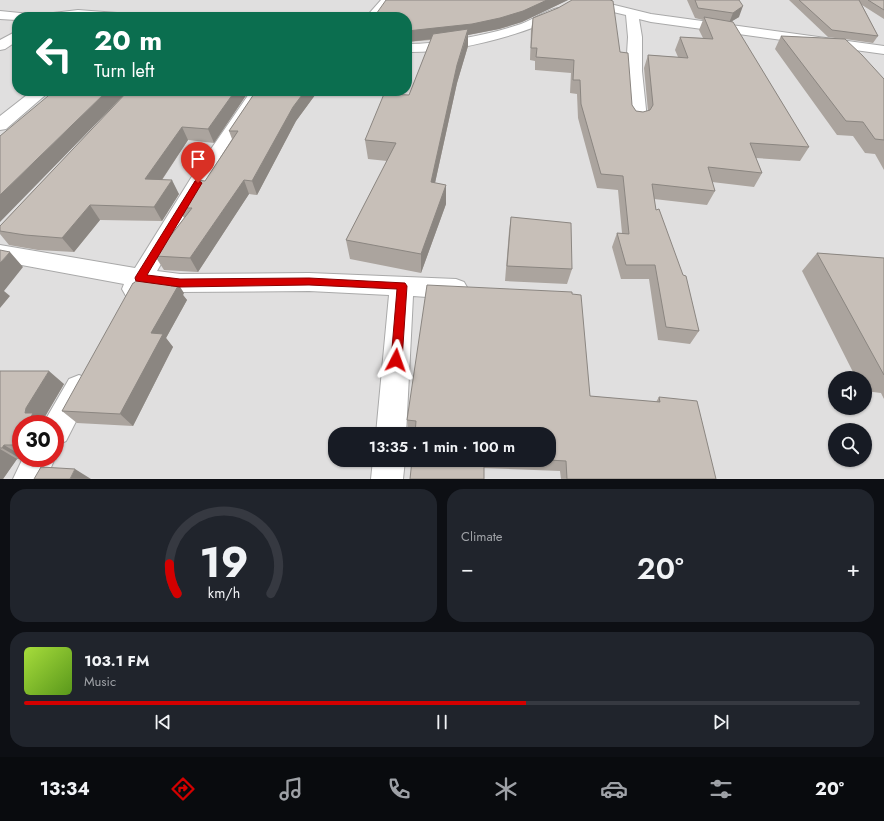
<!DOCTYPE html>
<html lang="en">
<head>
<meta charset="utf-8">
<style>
  :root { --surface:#171b24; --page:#20242c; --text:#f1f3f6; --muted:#9ea1a6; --line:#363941; --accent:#d40000 }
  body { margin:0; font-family:Jost,sans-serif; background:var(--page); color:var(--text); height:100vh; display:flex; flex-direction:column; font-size:15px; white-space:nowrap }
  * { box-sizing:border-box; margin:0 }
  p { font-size:13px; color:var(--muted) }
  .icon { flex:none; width:22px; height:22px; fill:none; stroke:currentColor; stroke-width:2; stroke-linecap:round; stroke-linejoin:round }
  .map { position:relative; height:479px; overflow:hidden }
  .side { display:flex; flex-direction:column; gap:10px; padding:10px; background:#0d0f14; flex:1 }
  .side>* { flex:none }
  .hud { position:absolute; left:12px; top:12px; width:400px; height:84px; border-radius:16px; box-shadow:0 1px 3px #0004; background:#0b6e4f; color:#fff; overflow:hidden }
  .fabs { position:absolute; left:828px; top:371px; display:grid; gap:8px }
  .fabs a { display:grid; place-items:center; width:44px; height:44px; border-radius:50%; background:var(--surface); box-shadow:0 1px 3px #0004; font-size:20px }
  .speed { position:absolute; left:12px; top:415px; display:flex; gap:8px; font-size:20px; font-weight:700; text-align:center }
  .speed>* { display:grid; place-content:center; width:52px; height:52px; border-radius:50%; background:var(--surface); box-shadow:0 1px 3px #0004; line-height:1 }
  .speed .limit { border:6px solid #d22; background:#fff; color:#111 }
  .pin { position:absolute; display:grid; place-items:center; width:34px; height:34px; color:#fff; margin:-41px -17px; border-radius:50% 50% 50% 0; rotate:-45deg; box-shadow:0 0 4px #0007 }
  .pin .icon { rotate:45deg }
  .me { position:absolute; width:44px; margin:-22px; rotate:4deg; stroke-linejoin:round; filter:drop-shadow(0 0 3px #0008) }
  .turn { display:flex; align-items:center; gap:14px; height:84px; padding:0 16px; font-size:18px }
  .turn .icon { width:52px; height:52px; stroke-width:2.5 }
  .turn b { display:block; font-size:28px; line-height:34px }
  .big { font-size:30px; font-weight:600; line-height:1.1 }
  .side .widget { flex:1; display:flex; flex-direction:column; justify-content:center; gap:6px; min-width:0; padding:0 14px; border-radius:16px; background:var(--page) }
  .side .dial { align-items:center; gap:0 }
  .dial svg { height:104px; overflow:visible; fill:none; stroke:var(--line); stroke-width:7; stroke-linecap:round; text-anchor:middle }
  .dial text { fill:var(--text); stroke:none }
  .song { display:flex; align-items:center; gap:12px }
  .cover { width:48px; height:48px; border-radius:6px; background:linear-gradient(135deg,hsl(80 70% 55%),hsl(90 70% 35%)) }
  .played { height:4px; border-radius:2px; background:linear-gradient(90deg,var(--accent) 60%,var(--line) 60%) }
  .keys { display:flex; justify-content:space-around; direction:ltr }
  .heat { display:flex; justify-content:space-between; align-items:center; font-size:22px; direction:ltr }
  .side .tiles { flex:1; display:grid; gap:10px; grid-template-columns:1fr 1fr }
  .widget:last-child { grid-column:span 2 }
  .trip { position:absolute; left:328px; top:427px; width:228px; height:40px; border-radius:16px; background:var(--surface); box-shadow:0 1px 3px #0004; font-weight:600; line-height:40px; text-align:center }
  .tab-bar { display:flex; height:64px; justify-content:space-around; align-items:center; background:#090b0e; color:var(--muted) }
  .tab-bar .icon { width:28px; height:28px }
  .tab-bar .current { color:var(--accent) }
  .tab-bar b { font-size:18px; color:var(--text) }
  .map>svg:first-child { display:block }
</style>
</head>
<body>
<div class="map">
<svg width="884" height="479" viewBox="0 0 884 479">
  <rect width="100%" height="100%" fill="#f2efe9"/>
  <!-- residential -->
  <path fill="#e0dfdf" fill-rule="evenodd" d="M0 0H884V479H0ZM17 17H407V91H17ZM835 378H865V408H835ZM21 424H55V458H21ZM835 430H865V460H835ZM335 434H549V460H335Z"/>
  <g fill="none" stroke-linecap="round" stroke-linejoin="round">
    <defs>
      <path id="minor" d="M381 0H394L379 17H366Z
        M573 0H594L651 14 884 46V54L651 22 639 19 642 37V71L647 119 644 123 638 124 632 123 629 119 626 71 628 37 626 15 575 3Z
        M558 8 562 9 564 12 562 15C521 36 454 53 407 52V44C442 44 488 35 521 24 534 19 545 11 558 8Z
        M78 10 117 13 122 14 123 17H44L45 14Z
        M0 11 30 14 31 17H17V20L0 19Z
        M17 31V41L5 49 0 50V40Z
        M32 91H50L6 129 0 130V116Z
        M251 91H267L207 184 157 271 180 274 309 273 456 279 464 282 468 289 464 296 456 299 413 296 406 434H376L389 295 309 291 180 292 147 288 142 296 134 299 126 296 122 289 124 284 0 261V245L135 268 191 178Z
        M79 375 89 379 93 388 66 441 55 446V424H43L69 379Z
        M55 457V458L46 479H13L23 458Z
        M373 460H405L403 479H371Z"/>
    </defs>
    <!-- minor casing -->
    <use href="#minor" stroke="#a9a9a9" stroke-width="2"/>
    <!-- minor -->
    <use href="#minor" fill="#fff" fill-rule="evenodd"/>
  </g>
  <!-- wall -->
  <path fill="#aba49e" d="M386 0H568L522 22 499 29 468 35V46L457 83 435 183 446 185V204L421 273 350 259 346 240 387 161 368 159 365 140 409 95 431 40 407 42V17Z
    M687 0H739V17L732 21 809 147 800 161 756 158 762 173 754 187 712 182 715 191 707 205 654 199 656 210 699 331 690 344 658 340 649 279H621L612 247 617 233H622L618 190 597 188 578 118 577 94 570 93 571 73 535 70V61L530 60 531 30 533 18 558 8 620 52 632 105 636 111 643 112 648 111 644 68 648 55 678 57 675 50 680 37 703 38 699 30 703 20 695 18Z
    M789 0H884V19L862 5 878 36 873 43 845 39 884 79V170L875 154 865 153 853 136 837 135 775 49 781 36 842 39 828 37Z
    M128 91H249L214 143 188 140 162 180 179 194 162 221 100 220 74 252 38 250 9 245 0 234V226Z
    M256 91H318L296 121 257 195 249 194 198 272 164 270 155 256 184 218 179 208 205 181 232 139 229 131Z
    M511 217 572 269 567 284 505 281 509 231Z
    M817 253 884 258V399L881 393 865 391V378H856L802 271Z
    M184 293 183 295 187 300 166 338 173 347 133 426 77 423 62 411Z
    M0 371 64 384 43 420 21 424V458H22L21 459H17L3 479H0Z
    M590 396 656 402 659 397 716 479H561L560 471 484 468 412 460H549L415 432 408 431 407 420Z"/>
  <!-- shaded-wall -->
  <path fill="#8b8681" d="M547 0H568L522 22 499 29 468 35V46L457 83 431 201V182L457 65 467 35 407 42V31Z
    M743 6 739 17 729 23 733 13Z
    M107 91H128L0 222V195Z
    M235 91H249L214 143 208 129Z
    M305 91H318L296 121 257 195 252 181 293 107Z
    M182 127 188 140 153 193 145 179Z
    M172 180 179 194 162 221 154 207Z
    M244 180 249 194 198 272 190 258Z
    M446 185V204L421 273V254Z
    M90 205 100 220 74 252 62 238Z
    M10 252 23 267 4 291 10 296 0 308V263Z
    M175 279 184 293 183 295 187 300 166 338 173 347 133 426 120 414 151 333 171 286Z
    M49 371 64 384 43 420 48 424H27L25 413 26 408Z
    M21 435V449L15 445Z
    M4 445 21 455V458H22L21 459 2 448Z
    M0 449 17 459 3 479H0Z
    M75 469 91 479H70Z"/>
  <!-- building -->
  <path fill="#c7bfb8" stroke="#8b8681" d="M386 0H547L523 11 500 18 472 24 407 31V17H374Z
    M572 0H610L613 1 620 52 628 53 632 105 636 111 643 112 650 110 653 105 648 55 688 58 680 37 713 39 704 17 733 22 809 147 750 143 762 173 708 167 715 191 652 184 656 210 659 209 683 275 686 276 699 331 666 327 655 265H626L617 233 629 234 623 176 601 174 581 104 580 80H573L574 60 536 57 537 48H531L533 18 558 8Z
    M695 0H739L743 6 733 13 698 8Z
    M799 0H859L878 36 832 30Z
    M868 0H884V10Z
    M147 14 178 17H144Z
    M468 29 457 65 431 182 446 185 421 254 346 240 396 143 365 140 384 94 409 95 433 34Z
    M781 36 845 39 862 55 884 79V140L875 139 863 122 846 121Z
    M54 91H107L0 195V136Z
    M128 91H235L208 129 182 127 145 179 172 180 154 207 90 205 62 238 25 235 0 231V226Z
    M256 91H305L293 107 252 181 244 180 190 258 155 256 192 208H179L196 180 205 181 238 131H229Z
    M511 217 571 223 572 269 507 266Z
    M0 250 10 252 0 263Z
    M817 253 884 258V375Z
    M140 276 175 279 171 286H178L151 333 163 334 120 414 62 411 133 283H134Z
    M427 285 572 292V294L581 295 590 396 660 402 659 397 697 401 716 479H567L566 461 548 460H549V434H415L416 421 407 420Z
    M0 371H49L26 408 25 413H33L27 424H21V435L15 445H4L2 448H0Z
    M412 460H484V479H410Z
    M41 467 75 469 70 479H34Z"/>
  <!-- route -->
  <path fill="#d40000" stroke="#8a0000" d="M198 180 202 183 147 275 180 279 309 278 405 283 407 286 402 360 400 363 396 365 392 363 391 360 397 289 309 285 180 287 136 281 135 278 136 276 195 181Z"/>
</svg>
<div class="fabs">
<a><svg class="icon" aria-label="sound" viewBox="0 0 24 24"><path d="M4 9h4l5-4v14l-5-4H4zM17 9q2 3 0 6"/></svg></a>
<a><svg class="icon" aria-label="search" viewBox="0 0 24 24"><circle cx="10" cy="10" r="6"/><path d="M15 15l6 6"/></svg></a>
</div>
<div class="speed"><div class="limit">30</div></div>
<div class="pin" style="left:198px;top:183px;background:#d93025"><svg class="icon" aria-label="arrive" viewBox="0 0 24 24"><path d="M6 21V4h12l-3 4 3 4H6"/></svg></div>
<svg class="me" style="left:396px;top:360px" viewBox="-20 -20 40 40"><path d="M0-17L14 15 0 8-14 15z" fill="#d40000" stroke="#fff" stroke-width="4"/></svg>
<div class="trip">13:35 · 1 min · 100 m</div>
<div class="hud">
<div class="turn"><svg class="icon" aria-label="left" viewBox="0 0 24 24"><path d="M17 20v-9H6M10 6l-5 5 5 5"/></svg><div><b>20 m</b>Turn left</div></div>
</div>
</div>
<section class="side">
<div class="tiles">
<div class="widget dial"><svg viewBox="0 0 100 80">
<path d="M14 69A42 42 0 1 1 86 69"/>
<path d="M14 69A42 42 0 0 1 8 46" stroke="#d40000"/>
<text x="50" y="56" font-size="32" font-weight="700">19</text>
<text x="50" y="72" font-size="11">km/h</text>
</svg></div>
<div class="widget"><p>Climate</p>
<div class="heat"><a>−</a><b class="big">20°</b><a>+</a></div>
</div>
<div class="widget">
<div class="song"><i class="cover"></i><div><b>103.1 FM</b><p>Music</p></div></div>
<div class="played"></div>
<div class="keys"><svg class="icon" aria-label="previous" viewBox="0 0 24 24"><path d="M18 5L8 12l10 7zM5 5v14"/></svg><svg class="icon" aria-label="pause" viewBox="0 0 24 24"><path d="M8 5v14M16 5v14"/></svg><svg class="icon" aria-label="next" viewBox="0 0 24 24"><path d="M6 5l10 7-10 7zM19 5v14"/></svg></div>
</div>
</div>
</section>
<nav class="tab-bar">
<b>13:34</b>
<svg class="icon current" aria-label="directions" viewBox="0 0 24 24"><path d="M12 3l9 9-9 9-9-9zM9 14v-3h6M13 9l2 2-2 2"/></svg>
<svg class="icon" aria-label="music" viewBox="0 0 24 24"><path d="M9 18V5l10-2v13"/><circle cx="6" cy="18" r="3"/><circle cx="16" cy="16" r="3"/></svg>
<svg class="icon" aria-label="phone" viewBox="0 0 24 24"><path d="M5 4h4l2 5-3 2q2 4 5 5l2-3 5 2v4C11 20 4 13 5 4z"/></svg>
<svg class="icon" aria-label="climate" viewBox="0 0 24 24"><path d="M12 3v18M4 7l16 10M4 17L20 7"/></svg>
<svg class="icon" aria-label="car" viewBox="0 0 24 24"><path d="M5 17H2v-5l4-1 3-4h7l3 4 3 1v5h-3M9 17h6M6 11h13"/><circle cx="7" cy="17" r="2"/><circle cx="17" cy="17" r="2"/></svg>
<svg class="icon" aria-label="filters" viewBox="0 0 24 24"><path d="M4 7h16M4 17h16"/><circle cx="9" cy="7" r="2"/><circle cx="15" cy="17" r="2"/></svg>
<b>20°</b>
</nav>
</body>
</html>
